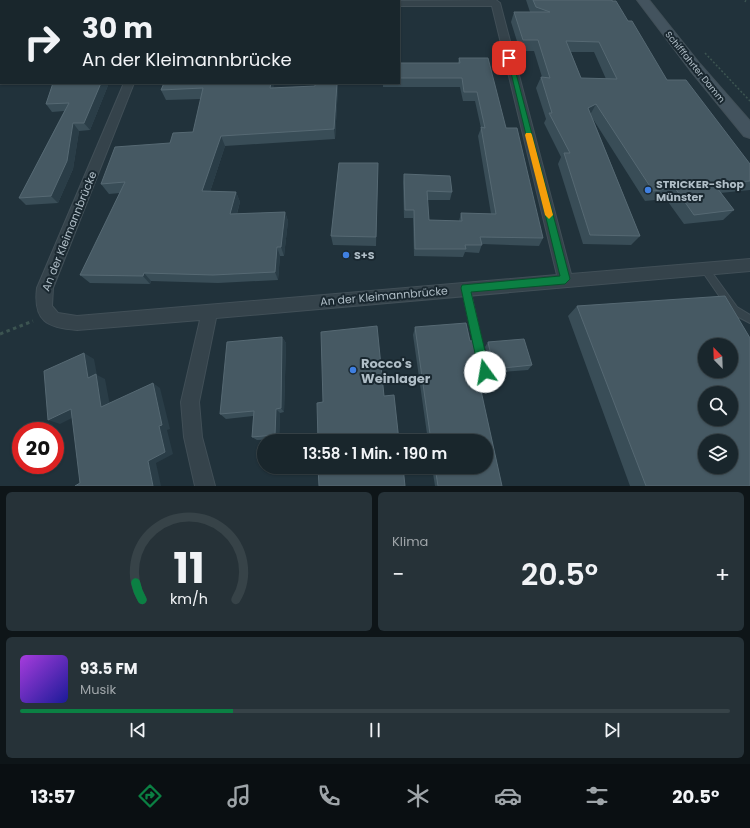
<!DOCTYPE html>
<html lang="de">
<head>
<meta charset="utf-8">
<style>
  :root { --surface:#19262c; --page:#263238; --text:#f1f3f6; --muted:#9fa5a9; --line:#374348; --accent:#0b8043 }
  body { margin:0; font-family:Poppins,sans-serif; background:var(--page); color:var(--text); height:100vh; display:flex; flex-direction:column; font-size:15px; white-space:nowrap }
  * { box-sizing:border-box; margin:0 }
  p { font-size:13px; color:var(--muted) }
  .icon { flex:none; width:22px; height:22px; fill:none; stroke:currentColor; stroke-width:2; stroke-linecap:round; stroke-linejoin:round }
  .map { position:relative; height:486px; overflow:hidden }
  .side { display:flex; flex-direction:column; gap:6px; padding:6px; background:#0e1518; flex:1 }
  .side>* { flex:none }
  .hud { position:absolute; left:0px; top:0px; width:400px; height:84px; box-shadow:0 1px 3px #0004,0 0 0 1px var(--line); background:#19262c; color:var(--text); overflow:hidden }
  .needle { width:26px; rotate:337deg }
  .tools { position:absolute; left:698px; top:338px; display:grid; gap:8px }
  .tools a { display:grid; place-items:center; width:40px; height:40px; border-radius:50%; background:var(--surface); box-shadow:0 1px 3px #0004,0 0 0 1px var(--line); font-size:20px }
  .speed { position:absolute; left:12px; top:422px; display:flex; gap:8px; font-size:20px; font-weight:700; text-align:center }
  .speed>* { display:grid; place-content:center; width:52px; height:52px; border-radius:50%; background:var(--surface); box-shadow:0 1px 3px #0004,0 0 0 1px var(--line); line-height:1 }
  .speed .limit { border:6px solid #d22; background:#fff; color:#111 }
  .pin { position:absolute; display:grid; place-items:center; width:34px; height:34px; color:#fff; margin:-17px; border-radius:8px; box-shadow:0 2px 6px #0006 }
  .me { position:absolute; width:44px; margin:-22px; rotate:347deg; stroke-linejoin:round; filter:drop-shadow(0 0 3px #0008) }
  .turn { display:flex; align-items:center; gap:14px; height:84px; padding:0 16px; font-size:18px }
  .turn .icon { width:52px; height:52px; stroke-width:2.5 }
  .turn b { display:block; font-size:28px; line-height:34px }
  .big { font-size:30px; font-weight:600; line-height:1.1 }
  .side .tile { flex:1; display:flex; flex-direction:column; justify-content:center; gap:6px; min-width:0; padding:0 14px; border-radius:6px; background:var(--page) }
  .side .dial { align-items:center; gap:0 }
  .dial svg { height:104px; overflow:visible; fill:none; stroke:var(--line); stroke-width:7; stroke-linecap:round; text-anchor:middle }
  .dial text { fill:var(--text); stroke:none }
  .song { display:flex; align-items:center; gap:12px }
  .cover { width:48px; height:48px; border-radius:6px; background:linear-gradient(135deg,hsl(280 70% 55%),hsl(240 70% 35%)) }
  .played { height:4px; border-radius:2px; background:linear-gradient(90deg,var(--accent) 30%,var(--line) 30%) }
  .keys { display:flex; justify-content:space-around; direction:ltr }
  .heat { display:flex; justify-content:space-between; align-items:center; font-size:22px; direction:ltr }
  .side .tiles { flex:1; display:grid; gap:6px; grid-template-columns:1fr 1fr }
  .tile:last-child { grid-column:span 2 }
  .trip { position:absolute; left:257px; top:434px; width:236px; height:40px; border-radius:20px; background:var(--surface); box-shadow:0 1px 3px #0004,0 0 0 1px var(--line); font-weight:600; line-height:40px; text-align:center }
  .tab-bar { display:flex; height:64px; justify-content:space-around; align-items:center; background:#0a0f12; color:var(--muted) }
  .tab-bar .icon { width:28px; height:28px }
  .tab-bar .current { color:var(--accent) }
  .tab-bar b { font-size:18px; color:var(--text) }
  .map>svg:first-child { display:block }
</style>
</head>
<body>
<div class="map">
<svg width="750" height="486" viewBox="0 0 750 486">
  <rect width="100%" height="100%" fill="#21323b"/>
  <g fill="none" stroke-linecap="round" stroke-linejoin="round">
    <defs>
      <path id="service" d="M705 266 708 267 737 307 750 315V323L731 313 702 271 701 269 702 267Z
        M466 286 469 287 470 289 483 349 482 352 479 353 476 352 475 349 462 289 463 287Z
        M482 355 485 356 486 359 492 386 491 389 488 390 485 389 484 386 478 359 479 356Z"/>
      <path id="minor" d="M158 0H166V1H158Z
        M496 0 500 3 571 274 750 259V271L216 318 199 402 202 437 215 486H195L184 437 181 402 200 320 77 330C47 328 33 321 37 288L124 83H134L53 288 52 306 58 313 77 316 557 275 492 6H399V1H397Z"/>
      <path id="secondary" d="M637 0H649L700 64 750 121V138L744 136 690 70Z"/>
    </defs>
    <!-- service casing -->
    <use href="#service" stroke="#414f57" stroke-width="2"/>
    <!-- minor casing -->
    <use href="#minor" stroke="#414f57" stroke-width="2"/>
    <!-- secondary casing -->
    <use href="#secondary" stroke="#414f57" stroke-width="2"/>
    <!-- path-far1 -->
    <path stroke="#3c5451" stroke-width="1.5" stroke-dasharray="2 2" stroke-linecap="butt" d="M745 2 746 0
      M705 53 750 101"/>
    <!-- path -->
    <path stroke="#3c5451" stroke-width="3" stroke-dasharray="3.5 3.5" stroke-linecap="butt" d="M0 334 33 321"/>
    <!-- service -->
    <use href="#service" fill="#35434b" fill-rule="evenodd"/>
    <!-- minor -->
    <use href="#minor" fill="#35434b" fill-rule="evenodd"/>
    <!-- secondary -->
    <use href="#secondary" fill="#43535e" fill-rule="evenodd"/>
  </g>
  <!-- wall -->
  <path fill="#394d57" fill-rule="evenodd" d="M526 0H612L628 21 667 80 750 164V190L720 193 734 210 723 220 684 224 666 199 645 201 593 119 640 236 631 245 583 244 558 164 561 157 544 123 546 119 536 88 541 77H542L534 51H520L511 22 514 12H530ZM571 52H594L606 79 581 78Z
    M459 58 506 128 543 238 539 246 482 244 479 253 465 252 463 257 414 256 413 218H404L403 182 404 174 452 192 450 200H427L429 220 459 221 461 213 491 214 478 136 481 128 475 101H463L460 87H383V83H399V63H458Z
    M53 83H109L90 130 79 131 73 169 58 203 26 205 19 198 64 111 52 112 46 104Z
    M164 83 274 88 338 87 335 139 225 146 210 192H236L240 202 237 214 285 212 288 221 284 256H280L278 280 218 283 151 281 150 284 90 283 80 275 120 193 109 194 101 184 170 143 193 132 201 99 166 100 161 90Z
    M378 163 376 246 333 245 331 236Z
    M577 306 750 486H630L568 316Z
    M415 327 470 341 484 367 480 374H477L502 486H435L432 467H486V441H428L413 335Z
    M282 337 286 343 284 412 280 413 279 439 257 440 252 437 253 416 226 419 220 414Z
    M488 342 532 365 528 370 491 373 485 347Z"/>
  <!-- shaded-wall -->
  <path fill="#2a3d47" d="M101 83H109L90 130 84 123Z
    M271 83H274L273 99 270 88Z
    M337 83H338V87L335 139 334 129Z
    M596 104 590 115 588 108Z
    M73 123 79 131 73 169 58 203 51 196Z
    M221 136 225 146 207 201 202 191Z
    M236 192 240 202 234 223 230 214Z
    M285 212 288 221 284 256 281 247Z
    M277 247 280 256 278 280 275 272Z
    M144 273 151 281 150 284 143 276Z
    M282 337 286 343 284 412 281 408Z
    M84 353 94 359 97 375 105 379 111 411 101 407 88 378Z
    M153 383 160 388 170 429 167 430 173 454 156 463 161 486H153L148 461Z
    M71 409 82 413 60 424 48 420Z
    M276 409 280 413 279 439 275 435Z"/>
  <!-- building -->
  <path fill="#465963" stroke="#566973" fill-rule="evenodd" d="M46 0H125V1H46Z
    M326 0H384V1H326Z
    M533 0H612V1H616L628 21H632L667 80H686L750 164V181L714 184 734 210 694 215 675 188 653 191 596 104 588 108 640 236 590 235 564 153H570L549 113H552L541 77 550 78 538 40H523L514 12H550L536 7ZM566 41 599 42 617 79 581 78Z
    M459 58H488L506 128H517L543 238 480 237 482 245H465L466 249H415L414 210H405L404 174 450 176 452 192 427 191 429 220 462 221 461 213 496 214 481 127 485 128 477 92H464L462 78H399V63H460Z
    M53 83H101L84 123H73L67 161 51 196 19 198 69 103 46 104Z
    M164 83H271L270 88 315 86V83H337L334 129 221 136 202 191 236 192 230 214 285 212 281 247H277L275 272 213 275 144 273 143 276 80 275 125 182 101 184 115 147 170 143 173 133 193 132 203 88 161 90Z
    M339 163H378L376 237 331 236Z
    M725 296 750 338V486H646L577 306ZM705 345H731V371H705ZM705 393H731V419H705ZM705 441H731V467H705Z
    M466 323 470 341 478 340 484 367 476 368 502 486H438L435 467H486V441H431L415 327Z
    M377 326 384 396 394 395 399 441H318L317 403 323 402 321 332Z
    M282 337 281 408 276 409 275 435 252 437 254 411 220 414 227 342Z
    M524 339 532 365 494 369 488 342Z
    M84 353 88 378 96 374 101 407 153 383 162 425 159 426 165 452 148 461 153 486H75L80 483 71 409 48 420 44 371Z
    M318 467H403L405 486H319Z"/>
  <!-- route -->
  <path fill="#0b8043" stroke="#07532c" d="M507 56 512 58 570 279 565 284 471 292 490 372 488 376 485 378 481 376 479 372 461 288 462 285 560 276Z"/>
  <!-- slow -->
  <path fill="#f59e0b" d="M526 133H531L532 135 553 215 549 219 545 215 525 135Z"/>
  <!-- markers -->
  <g fill="#3f7fe0" stroke="#1a2830" stroke-width="1.5">
    <circle cx="648" cy="190" r="4"/>
    <circle cx="346" cy="255" r="4"/>
    <circle cx="353" cy="370" r="4"/>
  </g>
  <g text-anchor="middle" stroke-width="4" stroke-linejoin="round" paint-order="stroke">
    <!-- far-street labels -->
    <g font-size="9" fill="#b0bec7" stroke="#1a2830">
      <text transform="translate(695 67) rotate(51)" y="3">Schifffahrter Damm</text>
    </g>
    <!-- poi labels -->
    <g font-size="11" font-weight="bold" fill="#b0bec7" stroke="#1a2830" text-anchor="start">
      <text x="656" y="188">STRICKER-Shop<tspan x="656" dy="13">Münster</tspan></text>
      <text x="354" y="259">S+S</text>
    </g>
    <!-- street labels -->
    <g font-size="11" fill="#b0bec7" stroke="#1a2830">
      <text transform="translate(69 231) rotate(-68)" y="4">An der Kleimannbrücke</text>
      <text transform="translate(384 296) rotate(-5)" y="4">An der Kleimannbrücke</text>
    </g>
    <!-- near-poi labels -->
    <g font-size="13" font-weight="bold" fill="#b0bec7" stroke="#1a2830" text-anchor="start">
      <text x="361" y="368">Rocco's<tspan x="361" dy="15">Weinlager</tspan></text>
    </g>
  </g>
</svg>
<div class="tools">
<a><svg class="needle" viewBox="-14 -14 28 28"><path d="M0-13l5 13h-10z" fill="#e53935"/><path d="M0 13l5-13h-10z" fill="#9fa5a9"/></svg></a>
<a><svg class="icon" aria-label="search" viewBox="0 0 24 24"><circle cx="10" cy="10" r="6"/><path d="M15 15l6 6"/></svg></a>
<a><svg class="icon" aria-label="layers" viewBox="0 0 24 24"><path d="M12 4l9 5-9 5-9-5zM3 14l9 5 9-5"/></svg></a>
</div>
<div class="speed"><div class="limit">20</div></div>
<div class="pin" style="left:509px;top:58px;background:#d93025"><svg class="icon" aria-label="arrive" viewBox="0 0 24 24"><path d="M6 21V4h12l-3 4 3 4H6"/></svg></div>
<svg class="me" style="left:485px;top:372px" viewBox="-20 -20 40 40"><circle r="19" fill="#fff"/><path d="M0-13L10 11 0 6-10 11z" fill="#0b8043"/></svg>
<div class="trip">13:58 · 1 Min. · 190 m</div>
<div class="hud">
<div class="turn"><svg class="icon" aria-label="right" viewBox="0 0 24 24"><path d="M7 20v-9h11M14 6l5 5-5 5"/></svg><div><b>30 m</b>An der Kleimannbrücke</div></div>
</div>
</div>
<section class="side">
<div class="tiles">
<div class="tile dial"><svg viewBox="0 0 100 80">
<path d="M14 69A42 42 0 1 1 86 69"/>
<path d="M14 69A42 42 0 0 1 9 56" stroke="#0b8043"/>
<text x="50" y="56" font-size="32" font-weight="700">11</text>
<text x="50" y="72" font-size="11">km/h</text>
</svg></div>
<div class="tile"><p>Klima</p>
<div class="heat"><a>−</a><b class="big">20.5°</b><a>+</a></div>
</div>
<div class="tile">
<div class="song"><i class="cover"></i><div><b>93.5 FM</b><p>Musik</p></div></div>
<div class="played"></div>
<div class="keys"><svg class="icon" aria-label="previous" viewBox="0 0 24 24"><path d="M18 5L8 12l10 7zM5 5v14"/></svg><svg class="icon" aria-label="pause" viewBox="0 0 24 24"><path d="M8 5v14M16 5v14"/></svg><svg class="icon" aria-label="next" viewBox="0 0 24 24"><path d="M6 5l10 7-10 7zM19 5v14"/></svg></div>
</div>
</div>
</section>
<nav class="tab-bar">
<b>13:57</b>
<svg class="icon current" aria-label="directions" viewBox="0 0 24 24"><path d="M12 3l9 9-9 9-9-9zM9 14v-3h6M13 9l2 2-2 2"/></svg>
<svg class="icon" aria-label="music" viewBox="0 0 24 24"><path d="M9 18V5l10-2v13"/><circle cx="6" cy="18" r="3"/><circle cx="16" cy="16" r="3"/></svg>
<svg class="icon" aria-label="phone" viewBox="0 0 24 24"><path d="M5 4h4l2 5-3 2q2 4 5 5l2-3 5 2v4C11 20 4 13 5 4z"/></svg>
<svg class="icon" aria-label="climate" viewBox="0 0 24 24"><path d="M12 3v18M4 7l16 10M4 17L20 7"/></svg>
<svg class="icon" aria-label="car" viewBox="0 0 24 24"><path d="M5 17H2v-5l4-1 3-4h7l3 4 3 1v5h-3M9 17h6M6 11h13"/><circle cx="7" cy="17" r="2"/><circle cx="17" cy="17" r="2"/></svg>
<svg class="icon" aria-label="filters" viewBox="0 0 24 24"><path d="M4 7h16M4 17h16"/><circle cx="9" cy="7" r="2"/><circle cx="15" cy="17" r="2"/></svg>
<b>20.5°</b>
</nav>
</body>
</html>
